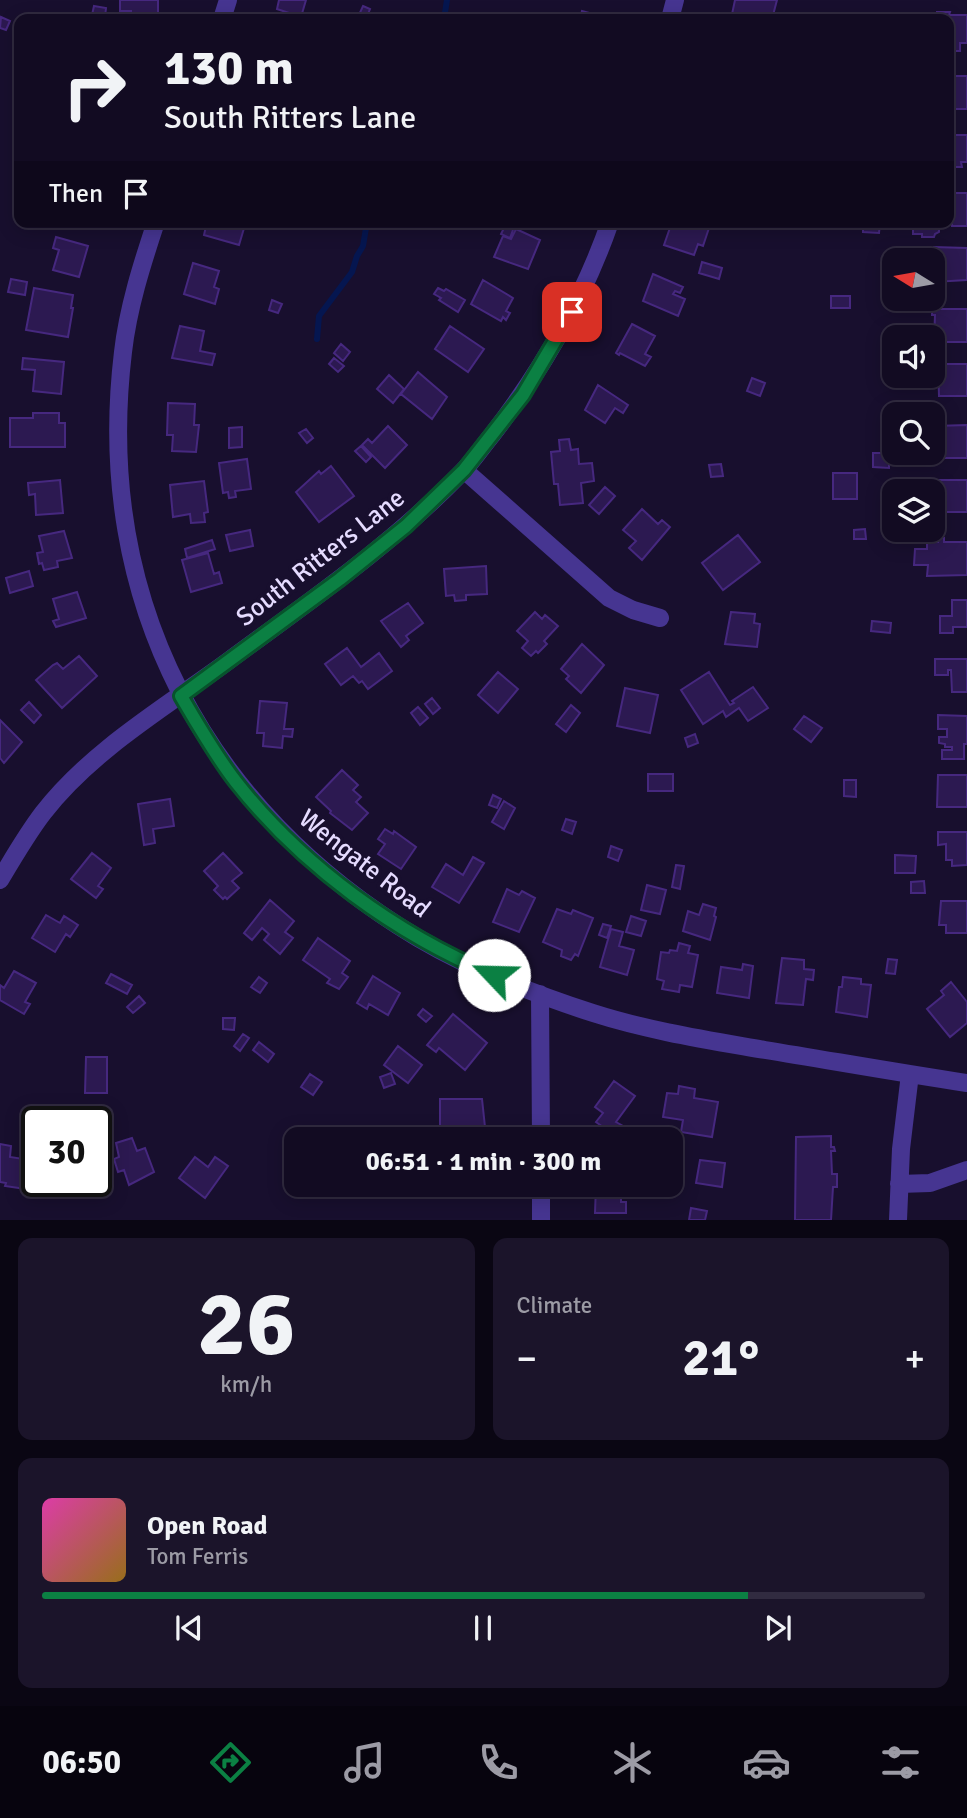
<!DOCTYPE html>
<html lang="en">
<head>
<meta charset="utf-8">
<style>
  :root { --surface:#120b22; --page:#1b142a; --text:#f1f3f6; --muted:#9c9ba5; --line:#312b40; --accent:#0b8043 }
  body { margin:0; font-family:Signika,sans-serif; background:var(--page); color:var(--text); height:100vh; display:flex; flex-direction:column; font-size:26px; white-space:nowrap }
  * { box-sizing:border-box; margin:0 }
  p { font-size:23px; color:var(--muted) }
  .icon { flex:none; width:38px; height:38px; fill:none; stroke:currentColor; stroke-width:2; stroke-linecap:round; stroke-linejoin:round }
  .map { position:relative; height:1220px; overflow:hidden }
  .drawer { display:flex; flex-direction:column; gap:18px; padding:18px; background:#0a0613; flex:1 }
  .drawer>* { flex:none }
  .banner { position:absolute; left:14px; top:14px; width:940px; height:214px; border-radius:14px; box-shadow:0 4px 18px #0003,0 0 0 2px var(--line); background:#120b22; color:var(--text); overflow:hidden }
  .needle { width:46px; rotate:281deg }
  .fabs { position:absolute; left:882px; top:248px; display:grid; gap:14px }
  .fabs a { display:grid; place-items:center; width:63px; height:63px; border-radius:14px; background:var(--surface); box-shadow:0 4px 18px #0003,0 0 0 2px var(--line); font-size:35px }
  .speed { position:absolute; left:21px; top:1106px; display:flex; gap:14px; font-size:35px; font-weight:700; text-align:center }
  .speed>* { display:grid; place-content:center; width:91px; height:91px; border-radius:50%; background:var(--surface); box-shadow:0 4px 18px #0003,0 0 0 2px var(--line); line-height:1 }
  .speed .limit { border:4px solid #111; border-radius:10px; background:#fff; color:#111 }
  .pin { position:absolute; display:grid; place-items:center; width:60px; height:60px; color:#fff; margin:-30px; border-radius:14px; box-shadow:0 4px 10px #0006 }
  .me { position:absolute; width:77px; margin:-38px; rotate:294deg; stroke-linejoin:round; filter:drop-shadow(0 0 5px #0008) }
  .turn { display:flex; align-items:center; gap:24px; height:147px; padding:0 35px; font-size:32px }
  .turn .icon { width:91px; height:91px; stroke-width:2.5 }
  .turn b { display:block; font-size:49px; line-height:60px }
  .then { display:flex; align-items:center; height:66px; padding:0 35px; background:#0003; gap:14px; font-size:26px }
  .big { font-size:52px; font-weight:700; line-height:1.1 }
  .drawer .tile { flex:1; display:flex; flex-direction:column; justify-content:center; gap:10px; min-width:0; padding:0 24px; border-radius:14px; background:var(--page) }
  .drawer .dial { align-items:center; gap:0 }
  .dial b { font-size:91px; line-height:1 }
  .song { display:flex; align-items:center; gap:21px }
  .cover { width:84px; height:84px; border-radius:10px; background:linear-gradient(135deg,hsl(320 70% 55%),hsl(40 70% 35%)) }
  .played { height:7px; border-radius:4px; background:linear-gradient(90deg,var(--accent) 80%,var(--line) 80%) }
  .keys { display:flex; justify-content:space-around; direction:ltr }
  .heat { display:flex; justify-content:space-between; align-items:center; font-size:38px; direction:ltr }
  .drawer .tiles { flex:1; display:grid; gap:18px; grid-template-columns:1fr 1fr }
  .tile:last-child { grid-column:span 2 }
  .trip { position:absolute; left:284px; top:1127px; width:399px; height:70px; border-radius:14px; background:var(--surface); box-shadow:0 4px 18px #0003,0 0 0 2px var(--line); font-weight:700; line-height:70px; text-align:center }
  .menu { display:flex; height:112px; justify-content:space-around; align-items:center; background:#07040e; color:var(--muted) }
  .menu .icon { width:49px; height:49px }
  .menu .active { color:var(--accent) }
  .menu b { font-size:32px; color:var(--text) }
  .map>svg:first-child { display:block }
</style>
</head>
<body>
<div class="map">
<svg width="967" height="1220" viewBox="0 0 967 1220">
  <rect width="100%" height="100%" fill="#180f2e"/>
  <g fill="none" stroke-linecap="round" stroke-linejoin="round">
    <!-- stream -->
    <path stroke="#051650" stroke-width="6" d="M444 19 447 0
      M317 339 319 316 352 272 357 256 363 246 367 222"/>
  </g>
  <!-- building -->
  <path fill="#2c1951" stroke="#46287f" stroke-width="2" d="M120 0H158V19H131V11H120Z
    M279 0H306L301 17 277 9Z
    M735 0H777L772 19H731Z
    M94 6 106 8 105 17 92 15Z
    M363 6 370 9 366 19 358 17Z
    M582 11 608 18V19H580Z
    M937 12H950L949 15H967V43H960V51H948V19H937Z
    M1 17 10 21 6 30 0 28Z
    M948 76H967V109H948Z
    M948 135H967V162H961L962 167H948Z
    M948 193H967V226H952L951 204H948Z
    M241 222 245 225 239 245 204 235 207 222Z
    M672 222H697L709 228 703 246 698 244 694 255 664 245Z
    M863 223H880L879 233 863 232Z
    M506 224 514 227 510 238 501 234Z
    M913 226H936L939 227V232L935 234 934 237H922V234H913Z
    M516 229 540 240 528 269 494 257 503 236 511 239Z
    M56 237 88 246 79 277 53 270 59 250 53 248Z
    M934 247 967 248V280L934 282Z
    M702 262 722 268 719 279 699 273Z
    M193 263 219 271 214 287 219 289 215 304 184 294Z
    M653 274 683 287 680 293 675 291 673 294 685 299 678 316 643 301Z
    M11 279 27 282 25 295 8 292Z
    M483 280 513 298 506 311 510 313 506 320 503 317 501 321 471 304Z
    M34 288 73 295 71 308H73L68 337 26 330Z
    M438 288 444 291 446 289 465 300 458 312 439 300 441 298 434 294Z
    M831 296H850V308H831Z
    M272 300 282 304 278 313 269 310Z
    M932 309H967V342H934L935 315H932Z
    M632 324 655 336 645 354 651 357 645 366 620 353 619 355 616 353Z
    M180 326 204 331 200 351 215 354 212 365 172 358Z
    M450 326 484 349 468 372 435 349Z
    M341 344 350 352 343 361 334 353Z
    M23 358 64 362 61 394 33 391 35 370 22 369Z
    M334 358 344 366 338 372 329 364Z
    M938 364H967V396H939Z
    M418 372 447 397 432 419 401 394Z
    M389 375 404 389 393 403 377 389Z
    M752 378 765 383 760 396 747 391Z
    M598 385 628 405 623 413 615 408 605 423 585 410Z
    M168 403 195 404 194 425H199L196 452 172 451 173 435H167Z
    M33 413H59V423H65V447H10V418H33Z
    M967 425V458H936L935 426Z
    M388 426 407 445 385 468 362 445 368 439 372 443Z
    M242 427V447L229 448V428Z
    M306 429 313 438 307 443 299 433Z
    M569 439 571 450 578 449 579 464 592 463 594 481 581 483 583 503 560 505 558 484H554L551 452 560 451 559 440Z
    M361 446 371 457 366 462 355 451Z
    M873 453H889V468L873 467Z
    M247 459 251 489 235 491 236 497 229 498 228 492 223 493 219 463Z
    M721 464 723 476 711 477 709 465Z
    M331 466 354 496 319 522 296 492 319 471 321 474Z
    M833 473H857V499H833Z
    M60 480 63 513 36 515 35 494 29 495 28 483Z
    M934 480H967V512H934Z
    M204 481 208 512 204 513 205 522 191 523 190 514 173 517 170 485Z
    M605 487 615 496 599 514 589 505Z
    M642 509 658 524 662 520 670 527 642 560 629 548 636 541 623 530Z
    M865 529 866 539H854V530Z
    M250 530 253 546 230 551 226 535Z
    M64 531 72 558 57 561 58 567 44 570 42 563 39 564 37 553 43 552 39 536Z
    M738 535 760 562 723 590 702 563Z
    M938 538H944V542H967V575L927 576 928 565H914L915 549H927V542H938Z
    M212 540 215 549 187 558 185 549Z
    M208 553 214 574 219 572 222 583 191 592 182 560Z
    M486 566 487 594 466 595V600L455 601 454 595 446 596 444 569Z
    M29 571 33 586 10 593 6 578Z
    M77 592 86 618 56 627 53 621 59 619 53 599Z
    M952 600H967V627H953V633H940V616H952Z
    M408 603 423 623 406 636 409 640 401 647 381 621Z
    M535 612 542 619 545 615 558 626 544 641 547 644 538 653 536 651 531 656 522 648 528 641 517 631Z
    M731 612 755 614 754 623 760 624 757 647 725 644Z
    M872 621 891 623 890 633 871 631Z
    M582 644 604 665 581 693 566 679 569 676 561 669Z
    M347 648 361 667 379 653 392 671 368 689 362 681 359 683 353 676 341 685 325 664Z
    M79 656 97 676 62 708 36 680 53 665 57 663 63 669Z
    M935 659H967V692H952L951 670H948V675H935Z
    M498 672 518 689 498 713 478 695Z
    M709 672 730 705 734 703 732 701 753 687 768 708 748 721 739 708 726 717 723 711 703 724 681 690Z
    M625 688 658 695 650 733 617 726Z
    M432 698 440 708 433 714 425 704Z
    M260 701 287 703 284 729H293L292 737 283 736 282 748 263 746 264 733H257Z
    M29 702 41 715 34 723 21 710Z
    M571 705 580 713 566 732 556 724Z
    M418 707 428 718 420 725 411 713Z
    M938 715 967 716V744H964V759H942V750H952V747H945V744L939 743V737H947V729H938Z
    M804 716 822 728 811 742 794 729Z
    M0 720 22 742 4 763 0 758Z
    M695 734 698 743 688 747 685 738Z
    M342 770 358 785 353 790 361 797 356 802 368 813 352 830 330 813 331 811 316 797Z
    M648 774H673V791H648Z
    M938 775H967V807H937Z
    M844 780H856V797L844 796Z
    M493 795 501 799 497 808 489 805Z
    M170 799 174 826 153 829 155 843 144 845 138 804Z
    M504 801 515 808 504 829 492 822Z
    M566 819 576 822 572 834 562 830Z
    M385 829 393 834 394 831 416 847 401 869 378 854 385 844 378 839Z
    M938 832H967V865L952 866V860H946V844L938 845Z
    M611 846 622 850 618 861 608 857Z
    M92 853 111 868 98 886 103 889 96 898 71 879Z
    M223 853 242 873 232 881 239 888 227 899 225 897 223 899 214 890 218 886 204 871Z
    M895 855 916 856 915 873H895Z
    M473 857 484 863 459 903 432 887 446 864 463 875Z
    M676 865 684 866 680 889 672 887Z
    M924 881 925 893H911V882Z
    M647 885 666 890 660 914 641 910Z
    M507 889 519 895 522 891 535 898 519 932 493 922Z
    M270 900 294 921 285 932 293 938 280 954 264 940 269 934 262 928 252 940 244 933Z
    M941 901H967V933H946V925H939Z
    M703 904 716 908 714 916 716 917 710 940 683 931 688 911 699 915Z
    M557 909 571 914 573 910 593 918 578 956 575 954 571 960 561 956 562 950 543 942Z
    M46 915 60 923 64 916 78 925 70 937 66 934 55 952 32 938Z
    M631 916 646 921 641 936 626 932Z
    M603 924 611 926 607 938 599 935Z
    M611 929 623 932 619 946 634 950 627 975 600 967Z
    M318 938 350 961 342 973 348 977 339 989 327 983 330 979 303 960Z
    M679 943 690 946 688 953 698 955 692 987 680 985 679 992 662 989 664 981 657 979 661 952 669 953 670 950 677 951Z
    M782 958 804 960V969L814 970 813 980 806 979 803 1005 776 1003Z
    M888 959 897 960 895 974 886 973Z
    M743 964 753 966 749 998 717 993 721 967 742 970Z
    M14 971 36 983 25 1002 30 1004 24 1014 0 1000V985L4 988Z
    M111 974 132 985 127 994 106 983Z
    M373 976 400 993 388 1015 369 1004 367 1009 357 1003Z
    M259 977 267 983 260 993 251 987Z
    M843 977 861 979V984L871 985 867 1017 836 1012 839 987H842Z
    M951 982 967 1002V1023L950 1037 927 1009 944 995 941 991Z
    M139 996 145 1003 133 1013 127 1007Z
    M423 1009 432 1016 426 1022 418 1015Z
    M453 1014 487 1043 465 1070 439 1048 436 1052 427 1045Z
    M223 1018H235L234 1030 223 1029Z
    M243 1034 249 1038 240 1051 234 1046Z
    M259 1042 274 1054 268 1062 253 1050Z
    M398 1046 422 1065 408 1083 384 1065Z
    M86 1057H107V1093H85Z
    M391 1073 395 1084 384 1088 380 1077Z
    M310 1074 322 1082 313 1095 301 1087Z
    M614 1081 635 1096 616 1122 634 1132 629 1139H620L596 1122 603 1113 595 1107Z
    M679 1086 695 1089 694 1098 718 1102 712 1137 681 1132 683 1120 663 1117 667 1093 678 1094Z
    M440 1099H482L485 1127H465V1132H454V1128H440Z
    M353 1127H365L364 1139H352Z
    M831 1136V1147H834L835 1151H831L832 1174H837V1187H833L831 1220H795L796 1137Z
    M132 1138 137 1151 145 1148 154 1172 129 1185 124 1170 118 1172 114 1159 119 1157 116 1143Z
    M0 1144 11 1146 10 1157 30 1160 26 1189 5 1186 6 1183 0 1182Z
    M195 1157 208 1167 215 1157 228 1166 205 1198 179 1178Z
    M700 1160 725 1163 722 1187 696 1183Z
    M59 1181H91V1195H79V1191L59 1190Z
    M434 1185H483V1194L435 1195Z
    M596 1185H621V1202H626V1213H595Z
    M691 1208 707 1211 705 1220H689Z"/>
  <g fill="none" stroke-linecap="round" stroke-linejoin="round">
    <!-- minor -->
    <path stroke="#463591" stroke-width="18" d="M222 19 228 0
      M670 19 675 0
      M156 222C142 264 128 308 123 352 93 601 205 810 418 938 472 970 534 994 593 1013 649 1031 708 1040 765 1050 833 1061 900 1073 967 1083
      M464 470 609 598 633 610 660 618
      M0 880C13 858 27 834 43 813 91 751 164 708 227 662 308 602 392 545 462 472 473 461 482 447 492 435 542 370 583 300 610 222
      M540 994 541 1139
      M899 1184 930 1183 967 1170
      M541 1185V1220
      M898 1220 901 1149 910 1074"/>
  </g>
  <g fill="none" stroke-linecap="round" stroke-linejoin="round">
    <defs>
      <path id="route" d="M494 975C396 934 302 866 236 782 215 755 198 725 181 696L340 579 406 526 464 470 523 395 572 312"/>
    </defs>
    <!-- route casing -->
    <use href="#route" stroke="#07532c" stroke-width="18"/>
    <!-- route -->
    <use href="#route" stroke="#0b8043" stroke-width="12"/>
  </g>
  <g text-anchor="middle" stroke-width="7" stroke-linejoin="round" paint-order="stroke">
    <!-- street labels -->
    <g font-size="26" fill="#e5dbff" stroke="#180f2e">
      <text transform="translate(320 557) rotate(-38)" y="9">South Ritters Lane</text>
      <text transform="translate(365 863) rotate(38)" y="9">Wengate Road</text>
    </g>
  </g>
</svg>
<div class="fabs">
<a><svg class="needle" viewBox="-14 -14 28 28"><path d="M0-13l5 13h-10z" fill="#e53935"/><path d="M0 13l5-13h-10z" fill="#9c9ba5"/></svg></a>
<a><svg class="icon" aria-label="sound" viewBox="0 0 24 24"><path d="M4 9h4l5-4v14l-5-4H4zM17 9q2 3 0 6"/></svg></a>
<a><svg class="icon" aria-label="search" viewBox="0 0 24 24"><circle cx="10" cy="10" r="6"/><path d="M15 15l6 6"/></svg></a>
<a><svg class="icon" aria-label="layers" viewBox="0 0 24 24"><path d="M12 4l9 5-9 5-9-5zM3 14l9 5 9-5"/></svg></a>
</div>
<div class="speed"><div class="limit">30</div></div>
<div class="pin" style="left:572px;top:312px;background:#d93025"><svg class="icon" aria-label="arrive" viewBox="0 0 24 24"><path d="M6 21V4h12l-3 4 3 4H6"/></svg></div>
<svg class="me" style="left:494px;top:975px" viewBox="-20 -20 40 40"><circle r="19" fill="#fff"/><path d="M0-13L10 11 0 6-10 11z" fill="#0b8043"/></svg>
<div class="trip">06:51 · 1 min · 300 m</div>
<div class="banner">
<div class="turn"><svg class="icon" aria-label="right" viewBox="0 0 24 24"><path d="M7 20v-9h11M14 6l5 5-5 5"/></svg><div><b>130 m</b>South Ritters Lane</div></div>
<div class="then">Then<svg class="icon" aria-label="arrive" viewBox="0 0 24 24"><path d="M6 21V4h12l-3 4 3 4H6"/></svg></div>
</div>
</div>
<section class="drawer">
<div class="tiles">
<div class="tile dial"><b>26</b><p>km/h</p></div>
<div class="tile"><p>Climate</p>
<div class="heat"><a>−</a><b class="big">21°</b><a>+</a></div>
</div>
<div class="tile">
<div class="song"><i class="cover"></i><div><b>Open Road</b><p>Tom Ferris</p></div></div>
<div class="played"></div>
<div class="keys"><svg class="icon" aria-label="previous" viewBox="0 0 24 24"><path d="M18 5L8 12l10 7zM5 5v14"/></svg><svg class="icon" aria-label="pause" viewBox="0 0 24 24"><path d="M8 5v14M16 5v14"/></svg><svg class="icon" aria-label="next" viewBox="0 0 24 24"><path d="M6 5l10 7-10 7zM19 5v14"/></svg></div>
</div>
</div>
</section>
<nav class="menu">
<b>06:50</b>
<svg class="icon active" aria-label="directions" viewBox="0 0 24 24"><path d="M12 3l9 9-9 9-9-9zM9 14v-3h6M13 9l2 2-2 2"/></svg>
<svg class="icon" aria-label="music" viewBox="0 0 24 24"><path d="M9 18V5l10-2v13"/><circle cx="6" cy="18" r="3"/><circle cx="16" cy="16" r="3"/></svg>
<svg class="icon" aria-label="phone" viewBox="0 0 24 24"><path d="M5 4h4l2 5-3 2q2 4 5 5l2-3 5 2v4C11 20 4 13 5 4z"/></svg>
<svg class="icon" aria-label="climate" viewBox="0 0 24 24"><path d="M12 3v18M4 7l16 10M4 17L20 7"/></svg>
<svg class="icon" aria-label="car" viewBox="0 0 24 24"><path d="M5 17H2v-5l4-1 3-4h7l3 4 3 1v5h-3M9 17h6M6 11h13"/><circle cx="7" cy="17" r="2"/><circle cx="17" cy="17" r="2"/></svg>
<svg class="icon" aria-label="filters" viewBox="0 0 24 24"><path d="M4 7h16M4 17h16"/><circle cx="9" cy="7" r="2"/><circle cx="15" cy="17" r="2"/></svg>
</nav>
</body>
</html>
